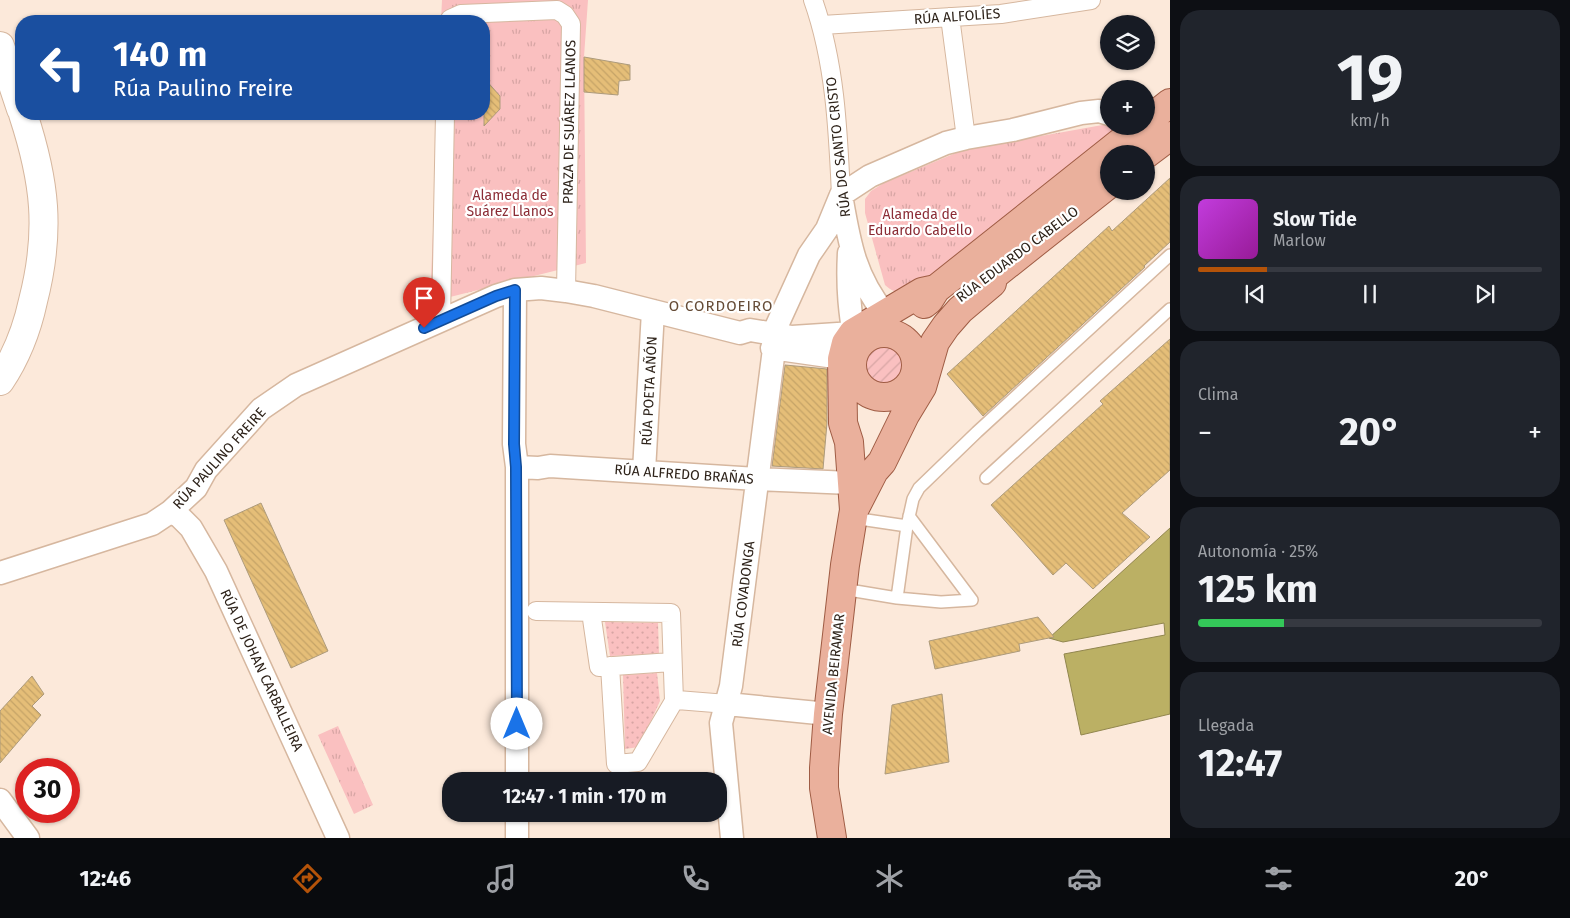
<!DOCTYPE html>
<html lang="es">
<head>
<meta charset="utf-8">
<style>
  :root { --surface:#171b24; --page:#20242c; --text:#f1f3f6; --muted:#9ea1a6; --line:#363941; --accent:#b45309 }
  body { margin:0; font-family:"Fira Sans",sans-serif; background:var(--page); color:var(--text); height:100vh; display:flex; flex-direction:column; font-size:19px; white-space:nowrap }
  * { box-sizing:border-box; margin:0 }
  p { font-size:16px; color:var(--muted) }
  .icon { flex:none; width:28px; height:28px; fill:none; stroke:currentColor; stroke-width:2; stroke-linecap:round; stroke-linejoin:round }
  .map { position:relative; flex:1; overflow:hidden }
  .sheet { display:flex; flex-direction:column; gap:10px; padding:10px; background:#0d0f14; width:400px }
  .sheet>* { flex:none }
  .banner { position:absolute; left:15px; top:15px; width:475px; height:105px; border-radius:20px; box-shadow:0 1px 4px #0004; background:#1a4fa0; color:#fff; overflow:hidden }
  .controls { position:absolute; left:1100px; top:15px; display:grid; gap:10px }
  .controls a { display:grid; place-items:center; width:55px; height:55px; border-radius:50%; background:var(--surface); box-shadow:0 1px 4px #0004; font-size:25px }
  .speed { position:absolute; left:15px; top:758px; display:flex; gap:10px; font-size:25px; font-weight:700; text-align:center }
  .speed>* { display:grid; place-content:center; width:65px; height:65px; border-radius:50%; background:var(--surface); box-shadow:0 1px 4px #0004; line-height:1 }
  .speed .limit { border:8px solid #d22; background:#fff; color:#111 }
  .pin { position:absolute; display:grid; place-items:center; width:42px; height:42px; color:#fff; margin:-51px -21px; border-radius:50% 50% 50% 0; rotate:-45deg; box-shadow:0 0 5px #0007 }
  .pin .icon { rotate:45deg }
  .me { position:absolute; width:55px; margin:-28px; rotate:0deg; stroke-linejoin:round; filter:drop-shadow(0 0 4px #0008) }
  .turn { display:flex; align-items:center; gap:18px; height:105px; padding:0 15px; font-size:22px }
  .turn .icon { width:65px; height:65px; stroke-width:2.5 }
  .turn b { display:block; font-size:35px; line-height:42px }
  .big { font-size:38px; font-weight:700; line-height:1.1 }
  .sheet .card { flex:1; display:flex; flex-direction:column; justify-content:center; gap:8px; min-width:0; padding:0 18px; border-radius:20px; background:var(--page) }
  .sheet .dial { align-items:center; gap:0 }
  .dial b { font-size:65px; line-height:1 }
  .song { display:flex; align-items:center; gap:15px }
  .cover { width:60px; height:60px; border-radius:8px; background:linear-gradient(135deg,hsl(290 70% 55%),hsl(300 70% 35%)) }
  .played { height:5px; border-radius:2px; background:linear-gradient(90deg,var(--accent) 20%,var(--line) 20%) }
  .keys { display:flex; justify-content:space-around; direction:ltr }
  .heat { display:flex; justify-content:space-between; align-items:center; font-size:28px; direction:ltr }
  .charge { height:8px; border-radius:4px; background:linear-gradient(90deg,#34c759 25%,var(--line) 0) }
  .trip { position:absolute; left:442px; top:772px; width:285px; height:50px; border-radius:20px; background:var(--surface); box-shadow:0 1px 4px #0004; font-weight:700; line-height:50px; text-align:center }
  .menu { display:flex; height:80px; justify-content:space-around; align-items:center; background:#090b0e; color:var(--muted) }
  .menu .icon { width:35px; height:35px }
  .menu .active { color:var(--accent) }
  .menu b { font-size:22px; color:var(--text) }
  main { display:flex; flex:1; min-height:0 }
  .map>svg:first-child { display:block }
</style>
</head>
<body>
<main>
<div class="map">
<svg width="1170" height="838" viewBox="0 0 1170 838">
  <defs>
    <pattern id="grass-dots" width="8" height="8" patternUnits="userSpaceOnUse" patternTransform="scale(1.25)"><rect width="8" height="8" fill="#fac0c0"/><path d="M2 2h.1M6 6h.1" fill="none" stroke="#d7a5a4" stroke-width="1.8" stroke-linecap="round"/></pattern>
    <pattern id="park-tufts" width="24" height="20" patternUnits="userSpaceOnUse" patternTransform="scale(1.25)"><rect width="24" height="20" fill="#fac0c0"/><path d="M3 7l-1-3M5 7V3M7 7l1-3M15 17l-1-3M17 17v-4M19 17l1-3" fill="none" stroke="#d7a5a4"/></pattern>
    <pattern id="garden-furrows" width="10" height="10" patternUnits="userSpaceOnUse" patternTransform="scale(1.25)"><rect width="10" height="10" fill="#fac0c0"/><path d="M-1 1l2-2M0 10L10 0M9 11l2-2" fill="none" stroke="#d7a5a4"/></pattern>
    <pattern id="building-back-hatch" width="6" height="6" patternUnits="userSpaceOnUse" patternTransform="scale(1.25)"><rect width="6" height="6" fill="#e5be78"/><path d="M-1 5l2 2M0 0l6 6M5-1l2 2" fill="none" stroke="#c5a367"/></pattern>
  </defs>
  <rect width="100%" height="100%" fill="#fce9da"/>
  <!-- grass -->
  <path fill="url(#grass-dots)" d="M605 622 658 623 659 654 610 656Z
    M657 673 660 701 639 747 625 749 623 675Z"/>
  <!-- park -->
  <path fill="url(#park-tufts)" d="M442 0H588L584 57 586 263 430 302 438 114H484V21H441Z
    M1108 124 1115 127 1116 134 912 292C900 294 894 293 885 285L865 213V199L871 191 884 183 963 150Z
    M338 726 373 805 354 814 318 735Z"/>
  <!-- garden -->
  <path fill="url(#garden-furrows)" d="M861 366a23 23 0 1 1 46 0a23 23 0 1 1-46 0Z"/>
  <!-- water -->
  <path fill="#bbb064" stroke="#91864e" d="M1170 528V714L1081 735 1064 654 1165 635 1164 623 1063 642 1049 638Z"/>
  <!-- building -->
  <path fill="url(#building-back-hatch)" stroke="#ad9b7c" d="M584 57 630 65V80L619 81 618 95 584 92Z
    M484 78 500 96V109L484 126Z
    M1170 178V242L1144 266 1145 267 983 416 947 374 1109 226 1112 231Z
    M1170 339V470L1122 513 1150 537 1093 589 1066 563 1053 575 991 505 1103 404 1100 401Z
    M785 365 827 369V423L823 469 772 466Z
    M261 503 328 651 291 668 224 520Z
    M1038 617 1054 637 1019 644 1020 651 935 669 929 641Z
    M32 676 44 694 32 706 41 715 0 763V711Z
    M942 694 949 762 885 774 892 705Z"/>
  <g fill="none" stroke-linecap="round" stroke-linejoin="round">
    <defs>
      <path id="service" d="M986 478 1170 309
        M909 516 972 600
        M853 518 907 526 913 499 919 488 977 432 1170 255
        M843 589 897 598 941 602 972 600
        M897 598 907 526"/>
      <path id="pedestrian" d="M813 0C835 62 838 129 841 195
        M950 17 966 138
        M449 21 450 19 461 14 557 10 565 15 571 24 566 291
        M822 25 1001 14 1091 0
        M441 319 445 114
        M536 611 671 613 674 701
        M591 612 599 667 672 662
        M610 666 616 764 638 762 674 701 677 700 727 704"/>
      <path id="minor" d="M841 195C849 241 854 276 885 314
        M849 253C847 288 850 314 856 348
        M515 290 514 444 517 467V781
        M773 334 809 255 827 229 841 195 870 176 946 143 966 138 1013 130 1081 113 1099 111 1109 114
        M772 348 835 357 842 359 852 369
        M517 467 538 468 550 466 757 479 851 483
        M644 471 653 311
        M170 512 179 516 191 528 216 571 338 838
        M0 573 152 524 170 512 196 488 206 470 261 409 296 385 496 296 515 290 541 288 566 291 594 296 740 333 750 330 792 337 853 333
        M727 704 828 714
        M0 800 28 838
        M517 814V838
        M732 838 721 723 731 686 774 349"/>
      <path id="tertiary" d="M0 46 21 109
        M0 381C16 357 27 329 33 301 51 231 45 181 23 114"/>
      <path id="primary" d="M1146 122 1170 103
        M1146 154 1170 136
        M977 282 985 275 993 276 1109 184
        M924 304 929 300 936 289 1141 126
        M852 365a32 32 0 1 1 64 0a32 32 0 1 1-64 0Z
        M854 510 874 471 882 462 905 415 922 387 935 342 946 326 960 310 992 283 993 276
        M832 838 824 788V768L828 714 845 565 854 510 849 442 843 423 842 359 846 343 853 333 922 292 936 289"/>
    </defs>
    <!-- service casing -->
    <use href="#service" stroke="#d6b79f" stroke-width="14"/>
    <!-- pedestrian casing -->
    <use href="#pedestrian" stroke="#d6b79f" stroke-width="20"/>
    <!-- minor casing -->
    <use href="#minor" stroke="#d6b79f" stroke-width="25"/>
    <!-- tertiary casing -->
    <use href="#tertiary" stroke="#d6b79f" stroke-width="30"/>
    <!-- primary casing -->
    <use href="#primary" stroke="#9f5c44" stroke-width="30"/>
    <!-- service -->
    <use href="#service" stroke="#fff" stroke-width="11"/>
    <!-- pedestrian -->
    <use href="#pedestrian" stroke="#fff" stroke-width="18"/>
    <!-- minor -->
    <use href="#minor" stroke="#fff" stroke-width="22"/>
    <!-- tertiary -->
    <use href="#tertiary" stroke="#fff" stroke-width="28"/>
    <!-- primary -->
    <use href="#primary" stroke="#eab09c" stroke-width="28"/>
  </g>
  <g fill="none" stroke-linecap="round" stroke-linejoin="round">
    <defs>
      <path id="route" d="M424 328 496 296 515 290 514 444 516 467 517 724"/>
    </defs>
    <!-- route casing -->
    <use href="#route" stroke="#114b97" stroke-width="12"/>
    <!-- route -->
    <use href="#route" stroke="#1a73e8" stroke-width="9"/>
  </g>
  <g text-anchor="middle" stroke-width="4.5" stroke-linejoin="round" paint-order="stroke">
    <!-- street labels -->
    <g font-size="14" fill="#2e231a" stroke="#fff">
      <text transform="translate(957 16) rotate(-4)" y="5">RÚA ALFOLÍES</text>
      <text transform="translate(569 122) rotate(-89)" y="5">PRAZA DE SUÁREZ LLANOS</text>
      <text transform="translate(838 147) rotate(-96)" y="5">RÚA DO SANTO CRISTO</text>
      <text transform="translate(1017 254) rotate(-37)" y="5">RÚA EDUARDO CABELLO</text>
      <text transform="translate(649 391) rotate(-87)" y="5">RÚA POETA AÑÓN</text>
      <text transform="translate(219 458) rotate(-48)" y="5">RÚA PAULINO FREIRE</text>
      <text transform="translate(684 474) rotate(4)" y="5">RÚA ALFREDO BRAÑAS</text>
      <text transform="translate(743 594) rotate(-83)" y="5">RÚA COVADONGA</text>
      <text transform="translate(262 670) rotate(65)" y="5">RÚA DE JOHAN CARBALLEIRA</text>
      <text transform="translate(833 674) rotate(-84)" y="5">AVENIDA BEIRAMAR</text>
    </g>
    <!-- park labels -->
    <g font-size="14" fill="#8b2c35" stroke="#fff">
      <text x="510" y="200">Alameda de<tspan x="510" dy="16">Suárez Llanos</tspan></text>
      <text x="920" y="219">Alameda de<tspan x="920" dy="16">Eduardo Cabello</tspan></text>
    </g>
    <!-- neighbourhood labels -->
    <g font-size="15" letter-spacing="1" fill="#664c37" stroke="#fff">
      <text x="721" y="311">O CORDOEIRO</text>
    </g>
  </g>
</svg>
<div class="controls">
<a><svg class="icon" aria-label="layers" viewBox="0 0 24 24"><path d="M12 4l9 5-9 5-9-5zM3 14l9 5 9-5"/></svg></a>
<a>+</a>
<a>−</a>
</div>
<div class="speed"><div class="limit">30</div></div>
<div class="pin" style="left:424px;top:328px;background:#d93025"><svg class="icon" aria-label="arrive" viewBox="0 0 24 24"><path d="M6 21V4h12l-3 4 3 4H6"/></svg></div>
<svg class="me" style="left:517px;top:724px" viewBox="-20 -20 40 40"><circle r="19" fill="#fff"/><path d="M0-13L10 11 0 6-10 11z" fill="#1a73e8"/></svg>
<div class="trip">12:47 · 1 min · 170 m</div>
<div class="banner">
<div class="turn"><svg class="icon" aria-label="left" viewBox="0 0 24 24"><path d="M17 20v-9H6M10 6l-5 5 5 5"/></svg><div><b>140 m</b>Rúa Paulino Freire</div></div>
</div>
</div>
<section class="sheet">
<div class="card dial"><b>19</b><p>km/h</p></div>
<div class="card">
<div class="song"><i class="cover"></i><div><b>Slow Tide</b><p>Marlow</p></div></div>
<div class="played"></div>
<div class="keys"><svg class="icon" aria-label="previous" viewBox="0 0 24 24"><path d="M18 5L8 12l10 7zM5 5v14"/></svg><svg class="icon" aria-label="pause" viewBox="0 0 24 24"><path d="M8 5v14M16 5v14"/></svg><svg class="icon" aria-label="next" viewBox="0 0 24 24"><path d="M6 5l10 7-10 7zM19 5v14"/></svg></div>
</div>
<div class="card"><p>Clima</p>
<div class="heat"><a>−</a><b class="big">20°</b><a>+</a></div>
</div>
<div class="card"><p>Autonomía · 25%</p><b class="big">125 km</b><div class="charge"></div></div>
<div class="card"><p>Llegada</p><b class="big">12:47</b></div>
</section>
</main>
<nav class="menu">
<b>12:46</b>
<svg class="icon active" aria-label="directions" viewBox="0 0 24 24"><path d="M12 3l9 9-9 9-9-9zM9 14v-3h6M13 9l2 2-2 2"/></svg>
<svg class="icon" aria-label="music" viewBox="0 0 24 24"><path d="M9 18V5l10-2v13"/><circle cx="6" cy="18" r="3"/><circle cx="16" cy="16" r="3"/></svg>
<svg class="icon" aria-label="phone" viewBox="0 0 24 24"><path d="M5 4h4l2 5-3 2q2 4 5 5l2-3 5 2v4C11 20 4 13 5 4z"/></svg>
<svg class="icon" aria-label="climate" viewBox="0 0 24 24"><path d="M12 3v18M4 7l16 10M4 17L20 7"/></svg>
<svg class="icon" aria-label="car" viewBox="0 0 24 24"><path d="M5 17H2v-5l4-1 3-4h7l3 4 3 1v5h-3M9 17h6M6 11h13"/><circle cx="7" cy="17" r="2"/><circle cx="17" cy="17" r="2"/></svg>
<svg class="icon" aria-label="filters" viewBox="0 0 24 24"><path d="M4 7h16M4 17h16"/><circle cx="9" cy="7" r="2"/><circle cx="15" cy="17" r="2"/></svg>
<b>20°</b>
</nav>
</body>
</html>
